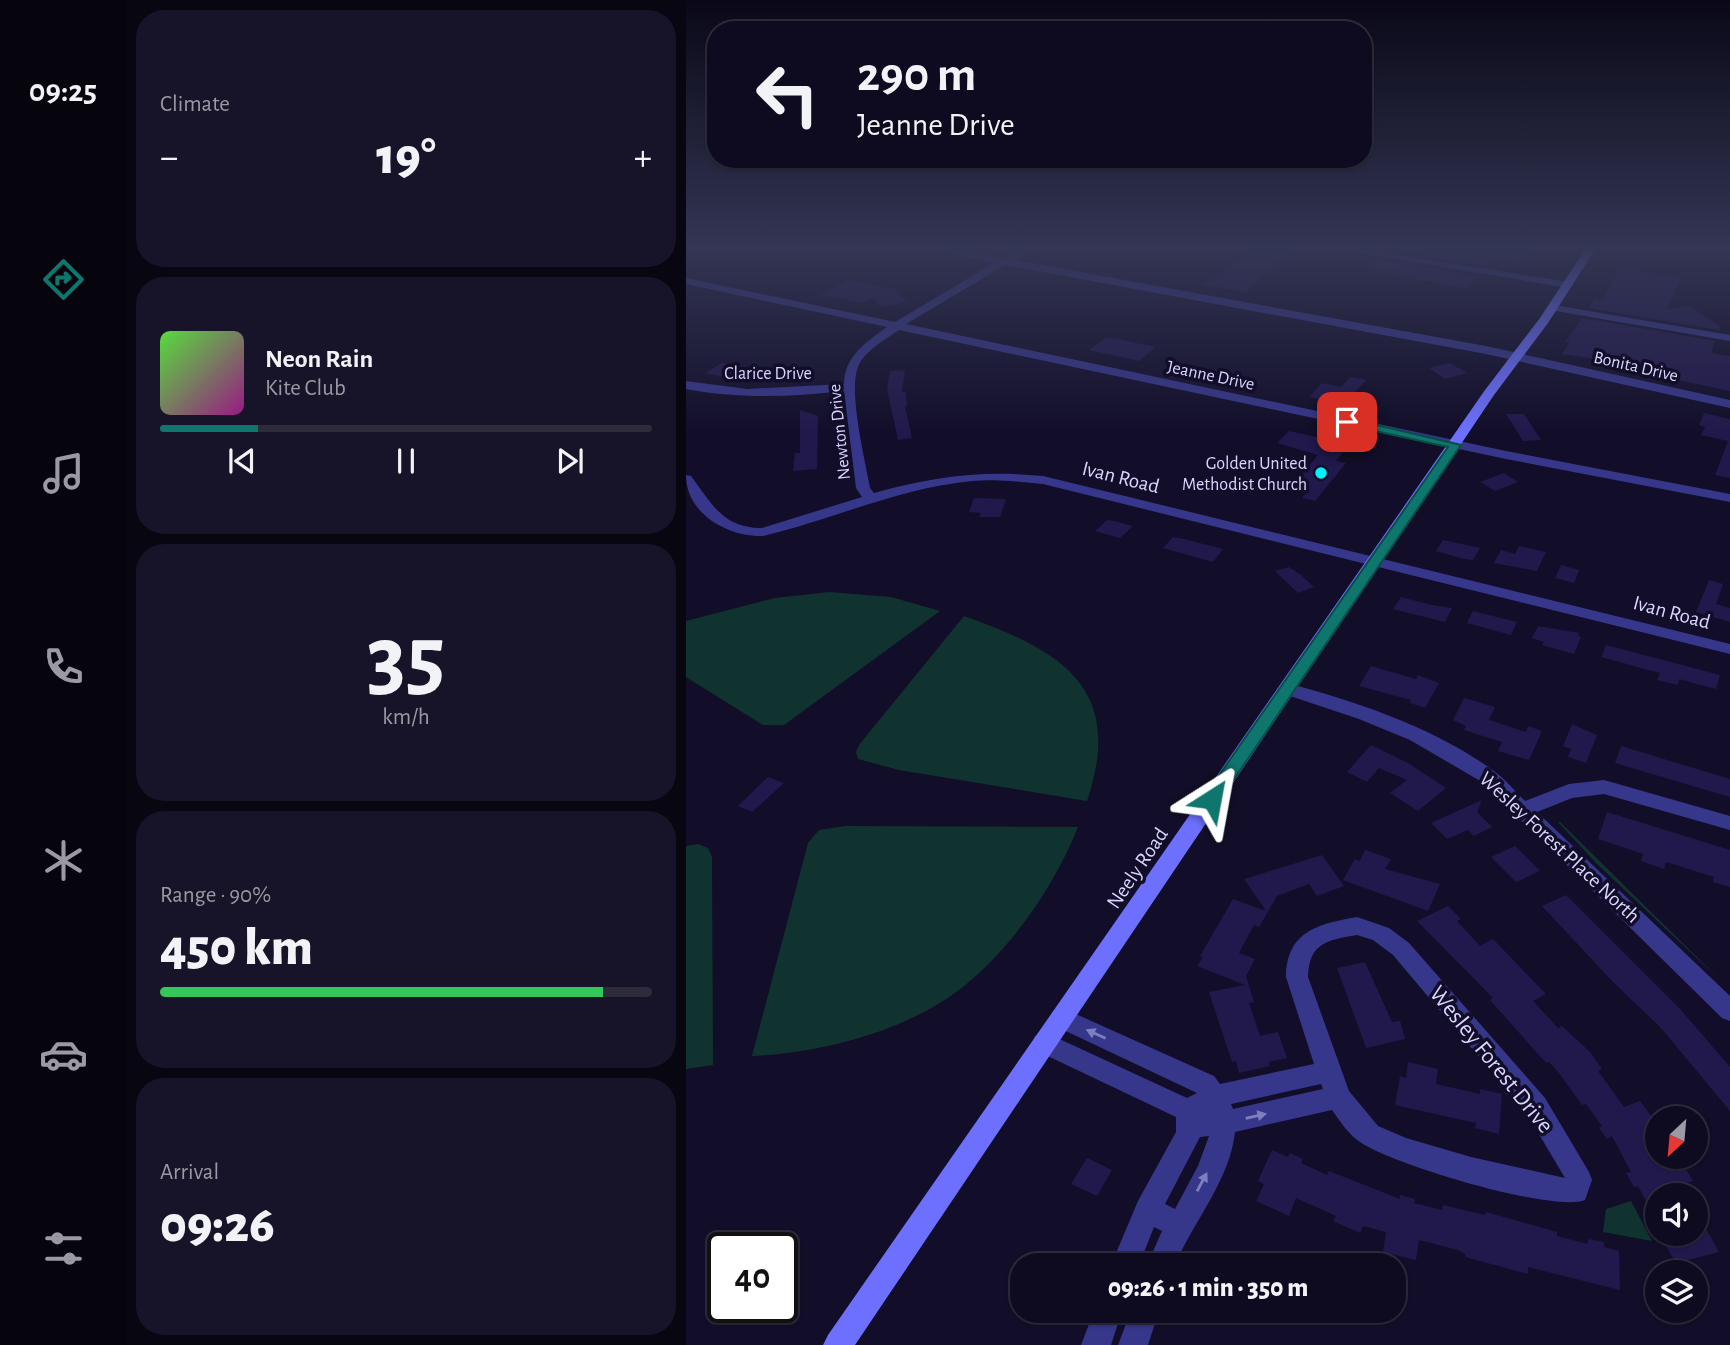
<!DOCTYPE html>
<html lang="en">
<head>
<meta charset="utf-8">
<style>
  :root { --surface:#0e0a1f; --page:#171328; --text:#f1f3f6; --muted:#9b9aa4; --line:#2e2b3d; --accent:#0f766e }
  body { margin:0; font-family:"Alegreya Sans",sans-serif; background:var(--page); color:var(--text); height:100vh; display:flex; flex-direction:column; font-size:26px; white-space:nowrap }
  * { box-sizing:border-box; margin:0 }
  p { font-size:23px; color:var(--muted) }
  .icon { flex:none; width:38px; height:38px; fill:none; stroke:currentColor; stroke-width:2; stroke-linecap:round; stroke-linejoin:round }
  .map { position:relative; flex:1; overflow:hidden }
  .side { display:flex; flex-direction:column; gap:10px; padding:10px; background:#080611; width:560px }
  .side>* { flex:none }
  .guide { position:absolute; left:21px; top:21px; width:665px; height:147px; border-radius:28px; box-shadow:0 2px 5px #0004,0 0 0 2px var(--line); background:#0e0a1f; color:var(--text); overflow:hidden }
  .needle { width:46px; rotate:206deg }
  .fabs { position:absolute; left:959px; top:1106px; display:grid; gap:14px }
  .fabs a { display:grid; place-items:center; width:63px; height:63px; border-radius:50%; background:var(--surface); box-shadow:0 2px 5px #0004,0 0 0 2px var(--line); font-size:35px }
  .speed { position:absolute; left:21px; top:1232px; display:flex; gap:14px; font-size:35px; font-weight:700; text-align:center }
  .speed>* { display:grid; place-content:center; width:91px; height:91px; border-radius:50%; background:var(--surface); box-shadow:0 2px 5px #0004,0 0 0 2px var(--line); line-height:1 }
  .speed .limit { border:4px solid #111; border-radius:10px; background:#fff; color:#111 }
  .pin { position:absolute; display:grid; place-items:center; width:60px; height:60px; color:#fff; margin:-30px; border-radius:14px; box-shadow:0 4px 10px #0006 }
  .me { position:absolute; width:77px; margin:-38px; rotate:34deg; stroke-linejoin:round; filter:drop-shadow(0 0 5px #0008) }
  .turn { display:flex; align-items:center; gap:24px; height:147px; padding:0 35px; font-size:32px }
  .turn .icon { width:91px; height:91px; stroke-width:2.5 }
  .turn b { display:block; font-size:49px; line-height:60px }
  .big { font-size:52px; font-weight:800; line-height:1.1 }
  .side .card { flex:1; display:flex; flex-direction:column; justify-content:center; gap:10px; min-width:0; padding:0 24px; border-radius:28px; background:var(--page) }
  .side .dial { align-items:center; gap:0 }
  .dial b { font-size:91px; line-height:1 }
  .song { display:flex; align-items:center; gap:21px }
  .cover { width:84px; height:84px; border-radius:10px; background:linear-gradient(135deg,hsl(110 70% 55%),hsl(310 70% 35%)) }
  .played { height:7px; border-radius:4px; background:linear-gradient(90deg,var(--accent) 20%,var(--line) 20%) }
  .keys { display:flex; justify-content:space-around; direction:ltr }
  .heat { display:flex; justify-content:space-between; align-items:center; font-size:38px; direction:ltr }
  .charge { height:10px; border-radius:5px; background:linear-gradient(90deg,#34c759 90%,var(--line) 0) }
  .trip { position:absolute; left:324px; top:1253px; width:396px; height:70px; border-radius:28px; background:var(--surface); box-shadow:0 2px 5px #0004,0 0 0 2px var(--line); font-weight:800; line-height:70px; text-align:center }
  main { display:flex; flex:1; min-height:0 }
  .menu { display:flex; flex-direction:column; width:126px; justify-content:space-around; align-items:center; background:#06040c; color:var(--muted) }
  .menu .icon { width:49px; height:49px }
  .menu .on { color:var(--accent) }
  .menu b { font-size:32px; color:var(--text) }
  .map>svg:first-child { display:block }
</style>
</head>
<body>
<main>
<nav class="menu">
<b>09:25</b>
<svg class="icon on" aria-label="directions" viewBox="0 0 24 24"><path d="M12 3l9 9-9 9-9-9zM9 14v-3h6M13 9l2 2-2 2"/></svg>
<svg class="icon" aria-label="music" viewBox="0 0 24 24"><path d="M9 18V5l10-2v13"/><circle cx="6" cy="18" r="3"/><circle cx="16" cy="16" r="3"/></svg>
<svg class="icon" aria-label="phone" viewBox="0 0 24 24"><path d="M5 4h4l2 5-3 2q2 4 5 5l2-3 5 2v4C11 20 4 13 5 4z"/></svg>
<svg class="icon" aria-label="climate" viewBox="0 0 24 24"><path d="M12 3v18M4 7l16 10M4 17L20 7"/></svg>
<svg class="icon" aria-label="car" viewBox="0 0 24 24"><path d="M5 17H2v-5l4-1 3-4h7l3 4 3 1v5h-3M9 17h6M6 11h13"/><circle cx="7" cy="17" r="2"/><circle cx="17" cy="17" r="2"/></svg>
<svg class="icon" aria-label="filters" viewBox="0 0 24 24"><path d="M4 7h16M4 17h16"/><circle cx="9" cy="7" r="2"/><circle cx="15" cy="17" r="2"/></svg>
</nav>
<section class="side">
<div class="card"><p>Climate</p>
<div class="heat"><a>−</a><b class="big">19°</b><a>+</a></div>
</div>
<div class="card">
<div class="song"><i class="cover"></i><div><b>Neon Rain</b><p>Kite Club</p></div></div>
<div class="played"></div>
<div class="keys"><svg class="icon" aria-label="previous" viewBox="0 0 24 24"><path d="M18 5L8 12l10 7zM5 5v14"/></svg><svg class="icon" aria-label="pause" viewBox="0 0 24 24"><path d="M8 5v14M16 5v14"/></svg><svg class="icon" aria-label="next" viewBox="0 0 24 24"><path d="M6 5l10 7-10 7zM19 5v14"/></svg></div>
</div>
<div class="card dial"><b>35</b><p>km/h</p></div>
<div class="card"><p>Range · 90%</p><b class="big">450 km</b><div class="charge"></div></div>
<div class="card"><p>Arrival</p><b class="big">09:26</b></div>
</section>
<div class="map">
<svg width="1044" height="1345" viewBox="0 0 1044 1345">
  <rect width="100%" height="100%" fill="#120e29"/>
  <!-- green -->
  <path fill="#113330" d="M143 592 205 597 254 611 98 725H77L0 677V621L89 598Z
    M278 616C373 650 440 686 401 801L213 770 172 759 170 752 173 745Z
    M872 822H874L1037 983 911 864Z
    M159 826 392 827C368 887 324 951 273 990 217 1032 135 1053 66 1056L122 843 133 830Z
    M12 844 22 848 26 857 27 1065 0 1069V846Z
    M945 1201 966 1241 917 1232 920 1209Z"/>
  <!-- building -->
  <path fill="#21194b" d="M706 245 743 248 746 245 775 248 778 245H851L836 263 807 259 800 266 700 251Z
    M572 246 606 252 559 292 517 285Z
    M691 259 792 276 782 289 680 270Z
    M934 268 995 278 981 309 1004 306 1034 327 1033 330 902 308 909 298 916 300Z
    M162 280 209 289 221 302 195 307 187 298 178 303 134 295Z
    M896 318 1029 341 1025 353 1044 356V391L959 373 952 371 955 365 876 354 883 343 879 342Z
    M419 338H427L470 347 453 361 403 350Z
    M36 363 61 367 44 378 19 373Z
    M764 363 781 373 759 379 743 368Z
    M219 370 216 392H220L221 406H219L226 438 212 440 201 389 204 371Z
    M664 377 680 380 658 404 623 397 636 383 655 387Z
    M114 410 132 416 131 469 107 471 109 453H114Z
    M1018 413 1044 419V478L1029 475 1042 441 1015 435 1019 427 1013 425Z
    M820 414H838L855 440 837 441Z
    M603 431 663 444 650 461 660 463 629 501 616 498 622 490 606 486 632 455 591 443Z
    M818 473 832 482 809 491 794 482Z
    M288 498 320 499 314 517H293L295 513 283 512Z
    M421 520 428 521 447 526 434 538 409 531Z
    M487 537 498 539 537 549 527 562 477 548Z
    M757 540 794 548 787 560 778 559 750 551Z
    M833 546 860 552 851 571 808 563 815 550 829 554Z
    M875 565 893 570 888 583 869 578Z
    M603 567 615 575 628 587 612 593 589 571Z
    M1023 580 1037 584 1030 604 1044 608V622L1010 612Z
    M715 597 746 605 766 608 759 622 707 609Z
    M787 611 831 622 825 635 781 623Z
    M852 626 893 633 892 636 895 637 888 654 856 645 858 642 846 638Z
    M920 645 1034 675 1030 689 993 679 992 685 971 680 974 673 915 657Z
    M685 666 730 679 732 675 753 683 739 708 724 703 725 700 673 686Z
    M778 698 809 707 803 720 840 732 842 726 856 731 843 760 812 751 816 742 778 730 780 726 767 720Z
    M886 724 911 735 900 763 882 757 885 749 877 746Z
    M685 745 722 763 760 788 732 811 704 793 721 780 693 768 681 782 661 772Z
    M935 746 1044 779V797L929 763Z
    M82 777 98 783 66 812 52 806Z
    M796 800 791 812 806 827 788 836 782 830 761 839 745 823Z
    M921 812 1044 850V887L1027 882 1028 877 980 862 978 869 955 861 957 854 912 839Z
    M829 846 854 871 830 882 805 857Z
    M679 850 705 859 699 869 754 884 742 911 657 880 669 859 674 861Z
    M636 855 658 886 631 896 623 884 591 896 573 927 568 925 553 953 569 959 560 976 568 1002 563 1003 574 1036 592 1032 601 1058 582 1062 584 1066 553 1073 550 1061 546 1062 523 992 559 985 511 966 517 957 514 956 547 899 580 911 558 879Z
    M880 895 995 1010 1044 1067V1111L975 1028 926 981 856 906Z
    M762 906 775 919 771 921 794 946 807 939 860 994 847 1001 872 1028 876 1026 904 1052 916 1069 912 1071 938 1107 954 1101 971 1124V1127L959 1132 971 1157H993L1007 1181 989 1186 994 1195H971V1221L952 1186 948 1187 940 1173 945 1172 926 1136 921 1139 913 1128 916 1126 900 1104 896 1105 873 1073 863 1062 860 1063 804 1000 807 998 731 921Z
    M679 962 706 1022 714 1021 719 1039 680 1048 651 968Z
    M722 1062 752 1069 750 1084 794 1094V1089L816 1094 813 1134 789 1128 790 1123 709 1105 714 1076 720 1078Z
    M586 1150 602 1157 604 1153 617 1159 615 1163 641 1175 643 1171 714 1199V1195L729 1199 728 1203 756 1210 757 1205 799 1215 800 1212 871 1232V1236L902 1244V1239L918 1242V1247L933 1251 934 1290 842 1267V1274L779 1257V1254L772 1250 733 1240 730 1260 697 1252 700 1232 677 1226 674 1233 647 1221 650 1216 610 1198 603 1216 570 1201 578 1184 572 1181Z
    M401 1158 426 1170 411 1196 385 1184Z
    M1020 1229 1033 1252 990 1263 973 1234H1010Z"/>
  <g fill="none" stroke-linecap="round" stroke-linejoin="round">
    <!-- street -->
    <path fill="#36378a" fill-rule="evenodd" d="M224 245H244L316 258 340 245H352L328 260 800 346 1044 400V408L800 354 319 265 220 324 820 451 1044 494V502L820 459 213 330C200 339 178 351 172 367 162 391 179 460 184 488L188 493C247 477 295 470 357 476L1044 644V654L357 484C334 482 310 479 286 481 213 488 148 519 77 536 42 537 0 514 0 475L5 476C26 504 37 528 76 528L176 497 170 488 158 391C104 397 53 399 0 389V381L61 389 158 384C158 357 180 342 201 327L0 284V278L209 322 308 263Z
      M625 245H647L883 282 888 285 883 288Z
      M868 305 1044 335V341L864 310V306Z
      M601 683C672 702 749 728 808 771 819 779 829 791 839 801L883 784 918 780 1044 816V830L918 794 886 798 851 812 1044 996V1021L1036 1018 796 782 724 740 673 719 595 693 592 689Z
      M671 917 703 928 723 943 859 1098 903 1172 906 1180 899 1200C867 1213 705 1164 674 1142 662 1134 654 1121 646 1110L549 1132C544 1180 507 1222 489 1265H461L476 1231 468 1227 453 1265H425L452 1201 490 1132V1117L349 1050 346 1043 349 1036 358 1033 367 1036 501 1098 511 1093 367 1025 363 1018 367 1011 375 1008 383 1011 528 1076 534 1084 628 1064 600 977C601 931 632 924 671 917ZM671 935 687 940 707 955 841 1114 879 1178 785 1157 720 1138 692 1126 663 1091 622 977C623 943 641 940 671 935ZM635 1084 637 1089 547 1109 545 1104ZM523 1136 512 1166 489 1209 479 1204 514 1137Z
      M408 1311H436L425 1345H395Z
      M445 1311H473L462 1345H432Z"/>
    <!-- secondary -->
    <path fill="#6d70ff" fill-rule="evenodd" d="M902 245H912L862 323 808 395 169 1345H137L142 1335 799 390 854 318Z
      M1036 245H1044V248L1038 247Z"/>
  </g>
  <!-- one-way arrows -->
  <defs><path id="oneway-solid" d="M-6-.8H1V-3.2L6.5 0L1 3.2V.8H-6Z" transform="scale(1.75)"/></defs>
  <g fill="#7f7fbf">
    <use href="#oneway-solid" transform="translate(410 1034) rotate(-156)"/>
    <use href="#oneway-solid" transform="translate(570 1116) rotate(-13)"/>
    <use href="#oneway-solid" transform="translate(516 1182) rotate(-62)"/>
  </g>
  <!-- sky -->
  <linearGradient id="sky" x2="0" y2="1"><stop stop-color="#0a0817"/><stop offset="0.57" stop-color="#333654"/><stop offset="1" stop-color="#333654" stop-opacity="0"/></linearGradient>
  <rect width="1044" height="433" fill="url(#sky)"/>
  <!-- route -->
  <path fill="#0f766e" stroke="#0a4d48" stroke-width="2" d="M661 418 775 445 532 803H520L517 799 520 794 762 447 657 424V419Z"/>
  <!-- markers -->
  <circle fill="#02f1ff" stroke="#120e29" stroke-width="2.5" cx="635" cy="473" r="7"/>
  <g text-anchor="middle" stroke-width="7" stroke-linejoin="round" paint-order="stroke">
    <!-- far-street labels -->
    <g font-size="18" fill="#d9d6ff" stroke="#120e29">
      <text transform="translate(950 366) rotate(13)" y="6">Bonita Drive</text>
      <text x="82" y="379">Clarice Drive</text>
      <text transform="translate(525 375) rotate(12)" y="6">Jeanne Drive</text>
      <text transform="translate(153 432) rotate(-96)" y="6">Newton Drive</text>
    </g>
    <!-- far-poi labels -->
    <g font-size="18" fill="#d9d6ff" stroke="#120e29" text-anchor="end">
      <text x="621" y="469">Golden United<tspan x="621" dy="21">Methodist Church</tspan></text>
    </g>
    <!-- street labels -->
    <g font-size="21" fill="#d9d6ff" stroke="#120e29">
      <text transform="translate(435 477) rotate(14)" y="7">Ivan Road</text>
      <text transform="translate(986 612) rotate(15)" y="7">Ivan Road</text>
      <text transform="translate(874 847) rotate(43)" y="7">Wesley Forest Place North</text>
      <text transform="translate(451 868) rotate(-56)" y="7">Neely Road</text>
    </g>
    <!-- near-street labels -->
    <g font-size="24" fill="#d9d6ff" stroke="#120e29">
      <text transform="translate(806 1059) rotate(51)" y="8">Wesley Forest Drive</text>
    </g>
  </g>
</svg>
<div class="fabs">
<a><svg class="needle" viewBox="-14 -14 28 28"><path d="M0-13l5 13h-10z" fill="#e53935"/><path d="M0 13l5-13h-10z" fill="#9b9aa4"/></svg></a>
<a><svg class="icon" aria-label="sound" viewBox="0 0 24 24"><path d="M4 9h4l5-4v14l-5-4H4zM17 9q2 3 0 6"/></svg></a>
<a><svg class="icon" aria-label="layers" viewBox="0 0 24 24"><path d="M12 4l9 5-9 5-9-5zM3 14l9 5 9-5"/></svg></a>
</div>
<div class="speed"><div class="limit">40</div></div>
<div class="pin" style="left:661px;top:422px;background:#d93025"><svg class="icon" aria-label="arrive" viewBox="0 0 24 24"><path d="M6 21V4h12l-3 4 3 4H6"/></svg></div>
<svg class="me" style="left:526px;top:799px" viewBox="-20 -20 40 40"><path d="M0-17L14 15 0 8-14 15z" fill="#0f766e" stroke="#fff" stroke-width="4"/></svg>
<div class="trip">09:26 · 1 min · 350 m</div>
<div class="guide">
<div class="turn"><svg class="icon" aria-label="left" viewBox="0 0 24 24"><path d="M17 20v-9H6M10 6l-5 5 5 5"/></svg><div><b>290 m</b>Jeanne Drive</div></div>
</div>
</div>
</main>
</body>
</html>
